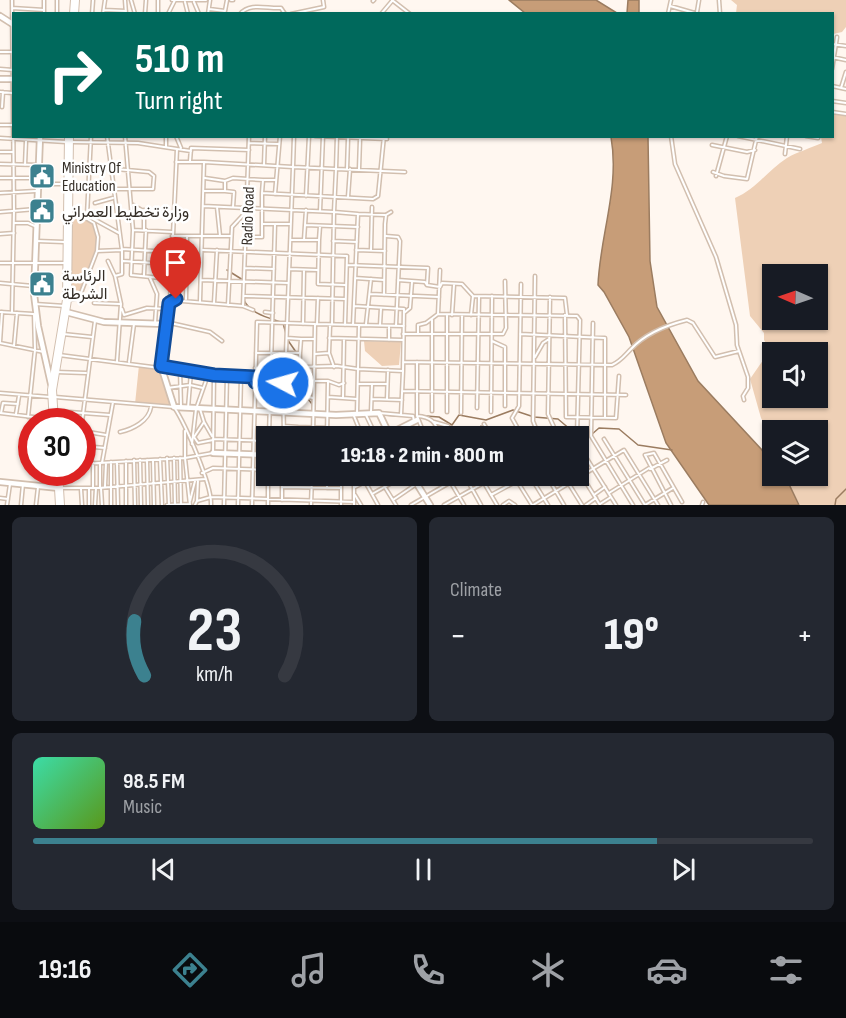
<!DOCTYPE html>
<html lang="en">
<head>
<meta charset="utf-8">
<style>
  :root { --surface:#171b24; --page:#242831; --text:#f1f3f6; --muted:#9ea1a6; --line:#363941; --accent:#3c818f }
  body { margin:0; font-family:"Sofia Sans Condensed",Vazirmatn,sans-serif; background:var(--page); color:var(--text); height:100vh; display:flex; flex-direction:column; font-size:22px; white-space:nowrap }
  * { box-sizing:border-box; margin:0 }
  p { font-size:20px; color:var(--muted) }
  .icon { flex:none; width:33px; height:33px; fill:none; stroke:currentColor; stroke-width:2; stroke-linecap:round; stroke-linejoin:round }
  .map { position:relative; height:505px; overflow:hidden }
  .side { display:flex; flex-direction:column; gap:12px; padding:12px; background:#0d0f14; flex:1 }
  .side>* { flex:none }
  .guide { position:absolute; left:12px; top:12px; width:822px; height:126px; border-radius:0px; box-shadow:0 2px 4px #0004; background:#00695c; color:#fff; overflow:hidden }
  .needle { width:39px; rotate:272deg }
  .fabs { position:absolute; left:762px; top:264px; display:grid; gap:12px }
  .fabs a { display:grid; place-items:center; width:66px; height:66px; border-radius:0px; background:var(--surface); box-shadow:0 2px 4px #0004; font-size:30px }
  .speed { position:absolute; left:18px; top:408px; display:flex; gap:12px; font-size:30px; font-weight:700; text-align:center }
  .speed>* { display:grid; place-content:center; width:78px; height:78px; border-radius:50%; background:var(--surface); box-shadow:0 2px 4px #0004; line-height:1 }
  .speed .limit { border:9px solid #d22; background:#fff; color:#111 }
  .pin { position:absolute; display:grid; place-items:center; width:51px; height:51px; color:#fff; margin:-62px -26px; border-radius:50% 50% 50% 0; rotate:-45deg; box-shadow:0 0 6px #0007 }
  .pin .icon { rotate:45deg }
  .me { position:absolute; width:66px; margin:-33px; rotate:276deg; stroke-linejoin:round; filter:drop-shadow(0 0 4px #0008) }
  .turn { display:flex; align-items:center; gap:21px; height:126px; padding:0 24px; font-size:27px }
  .turn .icon { width:78px; height:78px; stroke-width:2.5 }
  .turn b { display:block; font-size:42px; line-height:51px }
  .big { font-size:45px; font-weight:800; line-height:1.1 }
  .side .card { flex:1; display:flex; flex-direction:column; justify-content:center; gap:9px; min-width:0; padding:0 21px; border-radius:9px; background:var(--page) }
  .side .dial { align-items:center; gap:0 }
  .dial svg { height:156px; overflow:visible; fill:none; stroke:var(--line); stroke-width:7; stroke-linecap:round; text-anchor:middle }
  .dial text { fill:var(--text); stroke:none }
  .song { display:flex; align-items:center; gap:18px }
  .cover { width:72px; height:72px; border-radius:9px; background:linear-gradient(135deg,hsl(160 70% 55%),hsl(90 70% 35%)) }
  .played { height:6px; border-radius:3px; background:linear-gradient(90deg,var(--accent) 80%,var(--line) 80%) }
  .keys { display:flex; justify-content:space-around; direction:ltr }
  .heat { display:flex; justify-content:space-between; align-items:center; font-size:33px; direction:ltr }
  .side .tiles { flex:1; display:grid; gap:12px; grid-template-columns:1fr 1fr }
  .card:last-child { grid-column:span 2 }
  .trip { position:absolute; left:256px; top:426px; width:333px; height:60px; border-radius:0px; background:var(--surface); box-shadow:0 2px 4px #0004; font-weight:800; line-height:60px; text-align:center }
  .menu { display:flex; height:96px; justify-content:space-around; align-items:center; background:#090b0e; color:var(--muted) }
  .menu .icon { width:42px; height:42px }
  .menu .active { color:var(--accent) }
  .menu b { font-size:27px; color:var(--text) }
  .map>svg:first-child { display:block }
</style>
</head>
<body>
<div class="map">
<svg width="846" height="505" viewBox="0 0 846 505">
  <rect width="100%" height="100%" fill="#fff7f0"/>
  <!-- green -->
  <path fill="#eed0b6" fill-rule="evenodd" d="M731 0H846V27L842 32 833 34 832 14 736 13 737 5Z
    M833 114 846 115V505H800L784 476H818V430H772V438L761 418 750 379 770 350 764 340V333L750 316 735 198C755 190 768 170 787 158 797 152 811 148 822 143L821 137 832 136ZM772 274H818V320H772ZM772 352H818V398H772Z
    M71 211 92 222C105 244 88 279 77 298H72Z
    M364 341 401 342 399 365 382 366 365 351Z
    M139 365 160 367 172 406 135 404Z"/>
  <!-- water -->
  <path fill="#c79d78" stroke="#9b7c60" stroke-width="1.5" d="M509 0H596L617 13H525Z
    M628 0H639V13H627Z
    M611 137H648L650 261 657 307 698 381 762 450 772 466V476H785L799 505H709L666 443 629 337 604 292 598 285C600 235 620 187 611 137Z"/>
  <g fill="none" stroke-linecap="round" stroke-linejoin="round">
    <!-- stream -->
    <path stroke="#9b7c60" stroke-width="1.5" d="M227 270 243 280
      M244 300C250 314 270 318 283 323L286 334
      M287 339 296 352
      M298 386 300 398 308 399 312 404
      M383 415 399 416
      M413 415 439 417 452 425 459 415 486 420 513 410 534 417 558 419 578 436 591 435 599 428 619 429 638 445 672 450
      M347 417 366 416
      M468 436 481 426
      M835 505 836 499 846 489"/>
    <defs>
      <path id="street" d="M125 0 126 14
        M131 0 135 14
        M158 0V14
        M172 0H206
        M231 0H233
        M392 0 410 14
        M719 0 720 14
        M373 1 374 0
        M185 2 188 14
        M194 2 199 14
        M670 6 698 14
        M12 8 44 10
        M209 9 225 11 227 0
        M104 10 126 11
        M697 12 699 0
        M44 14V0
        M57 14V0
        M92 14 93 0
        M103 14 105 0
        M145 14 146 0
        M168 14 175 0
        M208 14 210 0
        M240 14C250 2 267 9 281 8L285 14
        M291 14 324 7 323 0
        M381 14 392 1
        M668 14 671 0
        M832 44 846 46
        M0 52H14
        M832 57 846 60
        M0 69 13 70
        M832 69 837 37
        M832 86 846 89
        M841 88 846 72
        M0 92 12 93
        M832 101 846 103
        M2 107 3 92
        M832 112 846 114
        M0 125H12
        M107 136 122 250V274L115 276 121 304 117 361
        M125 136 133 230 131 275 171 279
        M166 136V147
        M176 136 181 148
        M294 136 293 167 336 169 334 212 358 214 353 325
        M315 136 387 139
        M337 136 336 169 405 172
        M671 136 675 164 716 257 736 325 737 345 748 377V388L743 396 744 400
        M738 136 800 149
        M806 136 818 138
        M0 138 66 142
        M72 142 138 143 177 149
        M249 143 279 144
        M712 145 747 152 755 150
        M0 152H12
        M785 154 787 136
        M190 161 191 148 249 150
        M176 162H204L200 301
        M204 162 293 167 286 353
        M0 164 39 165
        M25 165 26 141
        M71 165 149 172 154 176 153 189H71
        M264 165 265 136
        M347 169 348 139
        M359 169 360 139
        M713 172 724 176 747 179 757 136
        M716 176 727 136
        M0 178H39
        M205 178 225 181 233 178 263 180 262 193
        M264 180H276
        M225 182V191L234 192 233 207
        M40 184H67
        M204 191H225
        M0 193 36 191
        M275 194 280 136
        M306 196 309 136
        M348 197 350 169
        M95 203 113 198
        M133 205 148 214
        M203 206 334 212 332 325
        M217 207 220 236
        M70 209 87 215 91 136
        M144 210V230
        M320 211 323 136
        M0 212 36 209
        M358 214 385 215
        M88 216 119 233
        M14 223H28L37 227
        M262 224H274
        M305 225 358 227
        M133 230 172 232
        M0 234 14 233
        M172 236H231
        M386 236 398 237 400 241 396 326
        M246 237H262V193L373 199 378 196 384 136
        M291 240H319L318 284 345 285
        M304 240 306 210
        M319 240 320 226
        M37 241 64 242
        M333 241 357 242
        M122 249 170 252
        M203 250 347 256 345 325
        M356 250 385 251
        M371 250 372 207
        M97 251 122 250
        M108 261 115 276
        M123 261 201 266
        M0 263H64
        M347 265 428 268 427 285
        M245 268 274 269
        M289 269 317 270
        M144 275 146 230
        M535 276 533 421 539 436
        M150 278 157 294 155 323
        M355 278 384 280
        M201 280 288 283
        M398 280 425 282 427 285 440 287 442 283 462 284 473 296
        M0 283 33 286
        M521 284 519 406 512 418 522 436
        M370 294 439 297
        M384 295 385 224 386 215 391 212
        M245 296 345 299
        M550 297 548 414 558 436
        M186 299 187 236
        M69 300 79 298 97 251 98 237 94 223 74 211
        M170 300 243 306 249 136
        M94 303 120 304
        M214 303 217 250
        M35 304 65 306
        M228 305 232 227 246 212
        M243 306 253 310
        M354 306 404 309 403 371
        M122 309 124 315 147 308 168 309
        M0 312 33 314
        M12 312 14 210 12 0
        M265 312 273 313
        M404 313 410 308 412 282
        M438 314 440 270
        M452 315 454 285
        M471 315 473 296 565 298 567 315
        M565 315 566 417 616 418 619 376
        M432 320V411
        M166 322 210 332 222 341
        M593 323 591 436 633 505
        M165 324 170 300 177 149 191 151
        M303 324 304 270
        M315 324 404 326
        M317 324 318 298
        M366 324 371 279
        M359 325 358 369 403 371 401 415
        M380 325 381 308
        M330 326 329 353 334 367
        M63 334 92 337
        M403 334H503L506 328 505 281
        M418 334V325L426 323 438 314 577 316 580 320 577 436
        M520 334 605 338V417
        M287 338 301 339
        M329 338 403 340
        M389 340V326
        M492 341 505 347V406
        M0 342 2 312
        M0 343 44 352
        M14 346 17 313
        M256 353H300L301 339H314
        M315 354 329 353
        M59 355 214 375 255 377
        M535 357 543 343 549 339
        M129 362 134 324
        M403 362 612 365C621 361 624 356 631 349 646 333 667 325 687 320L693 323 715 357 739 351
        M417 362V416L425 436
        M255 368 337 366 358 369 357 413
        M180 369 181 407
        M56 372 86 373
        M314 381H328
        M255 382 283 383 299 395 313 398
        M283 383 284 436
        M285 384 299 381
        M358 384H372L371 412
        M372 384H387
        M167 388 190 385 203 388
        M402 391 626 395
        M0 393 50 397
        M299 395 300 353
        M55 397 174 407C186 425 212 485 211 505
        M328 397 357 399
        M284 398 296 392
        M343 398 344 339
        M372 399 402 400
        M387 399 388 370
        M188 408 191 372
        M477 408 479 297
        M200 409 204 422 212 436
        M56 411 110 415
        M447 412V316
        M491 412 492 296
        M0 413 50 419
        M1 413 3 403 18 404
        M379 413 413 416 414 421
        M461 413 462 315
        M16 414 19 396
        M366 415 376 436
        M354 416 362 436
        M417 416C433 417 435 423 441 436
        M28 417 35 350 34 314
        M82 422 95 321
        M204 422 194 437 198 443 213 440
        M434 422 448 426 459 436
        M484 424 491 436
        M284 426 298 427
        M82 431 106 435
        M120 432C133 429 149 421 151 407
        M269 436 275 224H290
        M290 436 297 430
        M298 436V427L327 428
        M327 436 328 381 339 385 344 383
        M414 436 422 432
        M531 436 537 433
        M213 439 267 441
        M604 439 645 505
        M192 444 196 409 208 375
        M82 446 105 448
        M579 446 616 505
        M167 458 169 505
        M174 458 175 505
        M180 458 181 505
        M185 458 213 453 214 375
        M185 458V431
        M160 459 162 505
        M134 460 135 505
        M140 460 141 505
        M147 460 148 505
        M153 460 154 505
        M111 462V486
        M117 462 118 505
        M93 463V488
        M102 463 113 402
        M82 464 185 458 190 505
        M100 464V488
        M650 469 667 460
        M579 471 600 505
        M202 473 213 468 267 470
        M268 476V505
        M362 476 378 505
        M378 476 396 505
        M431 476 449 483
        M447 476 464 505
        M465 476 481 505
        M480 476 497 505
        M514 476 532 505
        M530 476 548 505
        M547 476 564 505
        M564 476 582 505
        M516 479 521 476
        M105 486 106 463
        M111 487V505
        M282 487 341 488
        M355 487 376 476
        M61 488H99L205 479
        M101 488 102 505
        M327 488V476
        M81 489 82 505
        M89 489V505
        M609 493 649 468
        M372 494 404 476
        M355 495 361 505
        M491 495 517 481
        M594 495 605 487
        M0 498 8 499
        M282 500V476
        M393 500 415 485
        M190 501 195 481
        M197 501 198 480
        M600 504 611 497
        M7 505 10 484
        M21 505 23 484
        M36 505 38 487
        M95 505 96 488
        M126 505V461
        M167 505 189 504
        M195 505 197 501 211 497 354 502
        M224 505 227 376
        M238 505 241 377
        M252 505 257 322 315 324 313 436
        M311 505 312 476
        M341 505V476
        M354 505V476
        M411 505 451 482
        M444 505 496 476
        M503 505 509 501 515 505
        M533 505 624 450 658 505
        M586 505 596 498
        M645 505 673 488
        M671 505 645 455 654 453 682 502
        M702 505 703 502"/>
      <path id="secondary" d="M0 16 14 25
        M0 79H14
        M40 136 34 294 38 326 51 384
        M66 312 104 322 165 324 161 366 174 407 336 415 379 413 390 436
        M385 436 417 420
        M213 453 267 455
        M412 476 430 505
        M0 482 59 488"/>
      <path id="highway" d="M74 14 75 0
        M54 422 52 390 67 300 69 136
        M58 472 60 505"/>
    </defs>
    <!-- street casing -->
    <use href="#street" stroke="#d2bfaf" stroke-width="5"/>
    <!-- secondary casing -->
    <use href="#secondary" stroke="#d2bfaf" stroke-width="8"/>
    <!-- highway casing -->
    <use href="#highway" stroke="#d2bfaf" stroke-width="10"/>
    <!-- street -->
    <use href="#street" stroke="#fff" stroke-width="2"/>
    <!-- secondary -->
    <use href="#secondary" stroke="#fff" stroke-width="4.5"/>
    <!-- highway -->
    <use href="#highway" stroke="#fff" stroke-width="8"/>
  </g>
  <g fill="none" stroke-linecap="round" stroke-linejoin="round">
    <defs>
      <path id="route" d="M176 299 169 303 161 366 214 375 255 377V382L283 383"/>
    </defs>
    <!-- route casing -->
    <use href="#route" stroke="#114b97" stroke-width="15"/>
    <!-- route -->
    <use href="#route" stroke="#1a73e8" stroke-width="10"/>
  </g>
  <!-- icons -->
  <defs>
    <symbol id="civic-square" viewBox="-11 -11 22 22"><rect x="-9" y="-9" width="18" height="18" rx="4" fill="#3c818f" stroke="#fff"/><path d="M-.6-6.5H3V-4.5H.6V-3L4-1V1h2V6H-6V1h2V-1L-.6-3ZM-1.2 2.5V6h2.4V2.5Z" fill="#fff"/></symbol>
  </defs>
  <g fill-rule="evenodd">
    <use href="#civic-square" x="27" y="161" width="30" height="30"/>
    <use href="#civic-square" x="27" y="196" width="30" height="30"/>
    <use href="#civic-square" x="27" y="269" width="30" height="30"/>
  </g>
  <g text-anchor="middle" stroke-width="5" stroke-linejoin="round" paint-order="stroke">
    <!-- poi labels -->
    <g font-size="16" fill="#352e27" stroke="#fff" text-anchor="start">
      <text x="62" y="173">Ministry Of<tspan x="62" dy="18">Education</tspan></text>
      <text x="62" y="217">وزارة تخطيط العمراني</text>
      <text x="62" y="281">الرئاسة<tspan x="62" dy="18">الشرطة</tspan></text>
    </g>
    <!-- street labels -->
    <g font-size="16" fill="#352e27" stroke="#fff">
      <text transform="translate(247 216) rotate(-88)" y="6">Radio Road</text>
    </g>
  </g>
</svg>
<div class="fabs">
<a><svg class="needle" viewBox="-14 -14 28 28"><path d="M0-13l5 13h-10z" fill="#e53935"/><path d="M0 13l5-13h-10z" fill="#9ea1a6"/></svg></a>
<a><svg class="icon" aria-label="sound" viewBox="0 0 24 24"><path d="M4 9h4l5-4v14l-5-4H4zM17 9q2 3 0 6"/></svg></a>
<a><svg class="icon" aria-label="layers" viewBox="0 0 24 24"><path d="M12 4l9 5-9 5-9-5zM3 14l9 5 9-5"/></svg></a>
</div>
<div class="speed"><div class="limit">30</div></div>
<div class="pin" style="left:176px;top:299px;background:#d93025"><svg class="icon" aria-label="arrive" viewBox="0 0 24 24"><path d="M6 21V4h12l-3 4 3 4H6"/></svg></div>
<svg class="me" style="left:283px;top:383px" viewBox="-20 -20 40 40"><circle r="17" fill="#1a73e8" stroke="#fff" stroke-width="3"/><path d="M0-11L8 9 0 5-8 9z" fill="#fff"/></svg>
<div class="trip">19:18 · 2 min · 800 m</div>
<div class="guide">
<div class="turn"><svg class="icon" aria-label="right" viewBox="0 0 24 24"><path d="M7 20v-9h11M14 6l5 5-5 5"/></svg><div><b>510 m</b>Turn right</div></div>
</div>
</div>
<section class="side">
<div class="tiles">
<div class="card dial"><svg viewBox="0 0 100 80">
<path d="M14 69A42 42 0 1 1 86 69"/>
<path d="M14 69A42 42 0 0 1 9 41" stroke="#3c818f"/>
<text x="50" y="56" font-size="32" font-weight="700">23</text>
<text x="50" y="72" font-size="11">km/h</text>
</svg></div>
<div class="card"><p>Climate</p>
<div class="heat"><a>−</a><b class="big">19°</b><a>+</a></div>
</div>
<div class="card">
<div class="song"><i class="cover"></i><div><b>98.5 FM</b><p>Music</p></div></div>
<div class="played"></div>
<div class="keys"><svg class="icon" aria-label="previous" viewBox="0 0 24 24"><path d="M18 5L8 12l10 7zM5 5v14"/></svg><svg class="icon" aria-label="pause" viewBox="0 0 24 24"><path d="M8 5v14M16 5v14"/></svg><svg class="icon" aria-label="next" viewBox="0 0 24 24"><path d="M6 5l10 7-10 7zM19 5v14"/></svg></div>
</div>
</div>
</section>
<nav class="menu">
<b>19:16</b>
<svg class="icon active" aria-label="directions" viewBox="0 0 24 24"><path d="M12 3l9 9-9 9-9-9zM9 14v-3h6M13 9l2 2-2 2"/></svg>
<svg class="icon" aria-label="music" viewBox="0 0 24 24"><path d="M9 18V5l10-2v13"/><circle cx="6" cy="18" r="3"/><circle cx="16" cy="16" r="3"/></svg>
<svg class="icon" aria-label="phone" viewBox="0 0 24 24"><path d="M5 4h4l2 5-3 2q2 4 5 5l2-3 5 2v4C11 20 4 13 5 4z"/></svg>
<svg class="icon" aria-label="climate" viewBox="0 0 24 24"><path d="M12 3v18M4 7l16 10M4 17L20 7"/></svg>
<svg class="icon" aria-label="car" viewBox="0 0 24 24"><path d="M5 17H2v-5l4-1 3-4h7l3 4 3 1v5h-3M9 17h6M6 11h13"/><circle cx="7" cy="17" r="2"/><circle cx="17" cy="17" r="2"/></svg>
<svg class="icon" aria-label="filters" viewBox="0 0 24 24"><path d="M4 7h16M4 17h16"/><circle cx="9" cy="7" r="2"/><circle cx="15" cy="17" r="2"/></svg>
</nav>
</body>
</html>
